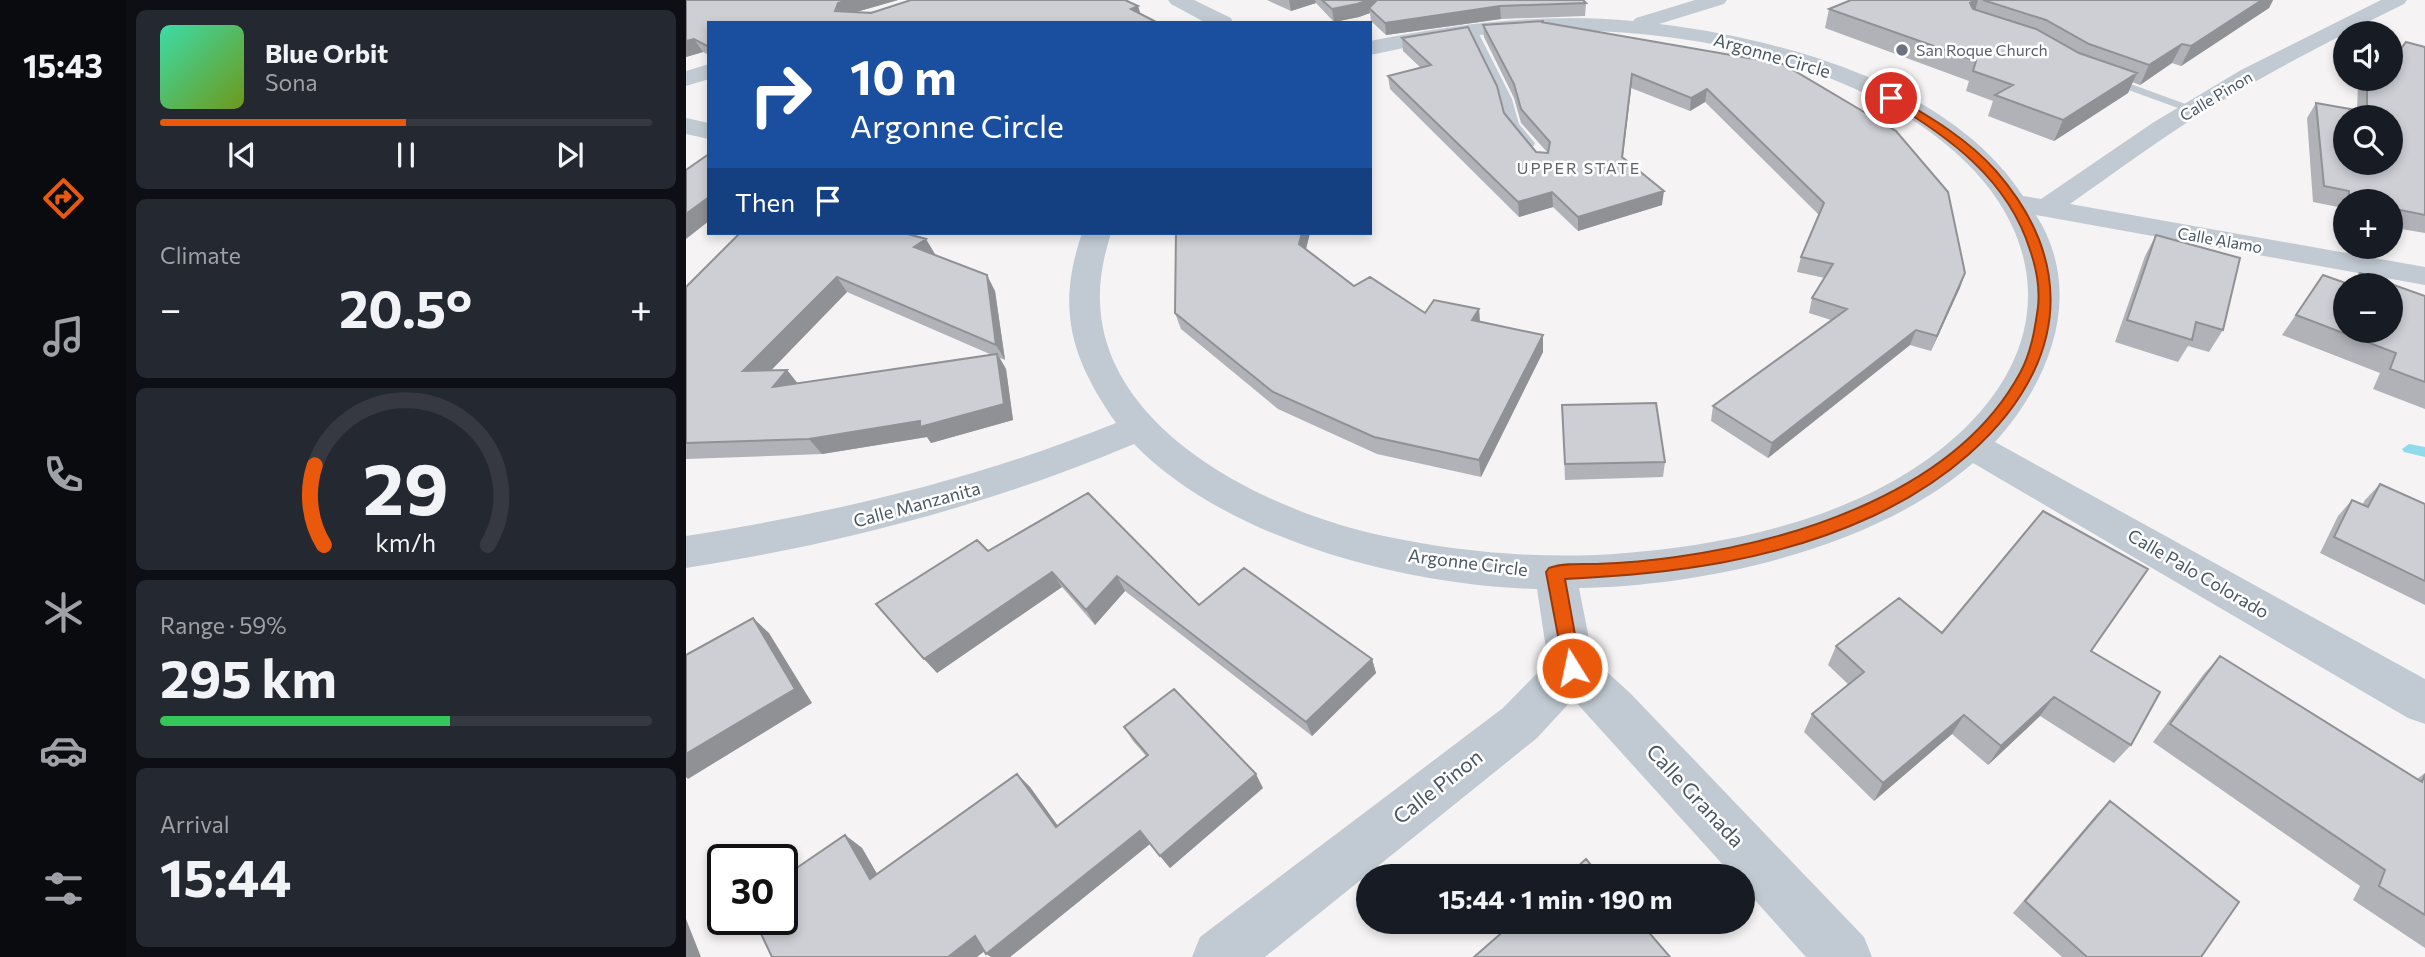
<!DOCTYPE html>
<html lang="en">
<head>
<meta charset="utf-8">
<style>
  :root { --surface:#171b24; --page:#242831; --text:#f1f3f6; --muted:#9ea1a6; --line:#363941; --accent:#ea580c }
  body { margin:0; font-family:Commissioner,sans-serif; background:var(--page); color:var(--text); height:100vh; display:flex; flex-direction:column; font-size:26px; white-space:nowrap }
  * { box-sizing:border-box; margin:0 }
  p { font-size:23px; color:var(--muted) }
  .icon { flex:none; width:38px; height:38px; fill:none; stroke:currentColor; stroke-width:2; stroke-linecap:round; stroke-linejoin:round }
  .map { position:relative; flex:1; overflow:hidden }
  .details { display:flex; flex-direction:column; gap:10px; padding:10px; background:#0d0f14; width:560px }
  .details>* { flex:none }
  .top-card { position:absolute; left:21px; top:21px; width:665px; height:214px; border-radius:0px; box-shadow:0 4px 10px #0003; background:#1a4fa0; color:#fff; overflow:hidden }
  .fabs { position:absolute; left:1647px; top:21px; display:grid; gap:14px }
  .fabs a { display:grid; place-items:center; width:70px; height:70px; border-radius:50%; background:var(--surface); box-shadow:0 4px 10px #0003; font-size:35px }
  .speed { position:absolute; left:21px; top:844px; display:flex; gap:14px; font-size:35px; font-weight:700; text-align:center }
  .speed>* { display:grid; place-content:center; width:91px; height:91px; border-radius:50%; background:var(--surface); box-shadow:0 4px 10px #0003; line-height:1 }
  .speed .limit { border:4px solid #111; border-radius:10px; background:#fff; color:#111 }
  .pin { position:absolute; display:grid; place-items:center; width:60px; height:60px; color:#fff; margin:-30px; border:4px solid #fff; border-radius:50%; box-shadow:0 2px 7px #0007 }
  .me { position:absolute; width:77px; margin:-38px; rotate:350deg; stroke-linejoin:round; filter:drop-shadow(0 0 5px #0008) }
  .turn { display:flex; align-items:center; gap:24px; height:147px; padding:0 28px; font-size:32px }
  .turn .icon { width:91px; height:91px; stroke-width:2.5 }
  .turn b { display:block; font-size:49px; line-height:60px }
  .then { display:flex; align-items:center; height:66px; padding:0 28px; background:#0003; gap:14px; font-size:26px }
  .big { font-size:52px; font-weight:700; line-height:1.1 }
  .details .tile { flex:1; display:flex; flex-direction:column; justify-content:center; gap:10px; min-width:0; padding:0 24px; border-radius:10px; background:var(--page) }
  .details .dial { align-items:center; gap:0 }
  .dial svg { height:182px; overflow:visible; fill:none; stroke:var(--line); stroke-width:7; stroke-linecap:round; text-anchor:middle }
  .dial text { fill:var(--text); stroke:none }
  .song { display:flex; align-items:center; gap:21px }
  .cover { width:84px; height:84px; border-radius:10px; background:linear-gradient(135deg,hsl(160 70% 55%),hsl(80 70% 35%)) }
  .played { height:7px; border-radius:4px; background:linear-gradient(90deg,var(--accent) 50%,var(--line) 50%) }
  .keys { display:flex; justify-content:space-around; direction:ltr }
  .heat { display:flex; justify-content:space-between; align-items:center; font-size:38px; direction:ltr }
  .charge { height:10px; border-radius:5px; background:linear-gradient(90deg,#34c759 59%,var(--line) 0) }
  .trip { position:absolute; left:670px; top:864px; width:399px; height:70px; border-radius:35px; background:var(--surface); box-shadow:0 4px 10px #0003; font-weight:700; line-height:70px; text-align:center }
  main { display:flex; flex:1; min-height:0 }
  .tabs { display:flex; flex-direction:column; width:126px; justify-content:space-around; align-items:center; background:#090b0e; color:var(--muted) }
  .tabs .icon { width:49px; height:49px }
  .tabs .selected { color:var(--accent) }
  .tabs b { font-size:32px; color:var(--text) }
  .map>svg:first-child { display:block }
</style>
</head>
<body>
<main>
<nav class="tabs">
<b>15:43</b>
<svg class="icon selected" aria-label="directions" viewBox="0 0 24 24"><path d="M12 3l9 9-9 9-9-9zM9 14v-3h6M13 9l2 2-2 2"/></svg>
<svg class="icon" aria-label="music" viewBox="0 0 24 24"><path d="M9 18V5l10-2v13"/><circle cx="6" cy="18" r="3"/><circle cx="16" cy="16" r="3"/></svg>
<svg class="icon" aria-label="phone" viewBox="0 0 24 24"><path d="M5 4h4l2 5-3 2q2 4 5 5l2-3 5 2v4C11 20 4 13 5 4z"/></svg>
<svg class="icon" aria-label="climate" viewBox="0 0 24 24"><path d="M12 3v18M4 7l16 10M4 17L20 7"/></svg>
<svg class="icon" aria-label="car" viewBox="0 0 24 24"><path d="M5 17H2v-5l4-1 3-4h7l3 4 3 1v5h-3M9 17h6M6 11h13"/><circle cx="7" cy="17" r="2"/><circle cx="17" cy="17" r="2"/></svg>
<svg class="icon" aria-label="filters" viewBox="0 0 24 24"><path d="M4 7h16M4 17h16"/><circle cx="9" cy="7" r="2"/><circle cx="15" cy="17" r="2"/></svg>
</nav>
<section class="details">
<div class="tile">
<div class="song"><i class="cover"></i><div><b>Blue Orbit</b><p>Sona</p></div></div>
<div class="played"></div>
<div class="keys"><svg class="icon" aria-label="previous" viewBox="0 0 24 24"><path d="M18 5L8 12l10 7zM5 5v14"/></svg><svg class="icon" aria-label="pause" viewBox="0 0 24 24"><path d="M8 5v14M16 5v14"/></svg><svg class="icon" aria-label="next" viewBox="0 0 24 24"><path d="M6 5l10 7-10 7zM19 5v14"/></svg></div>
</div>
<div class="tile"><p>Climate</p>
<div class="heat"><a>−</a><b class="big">20.5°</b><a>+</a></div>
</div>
<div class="tile dial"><svg viewBox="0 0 100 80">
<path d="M14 69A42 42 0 1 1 86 69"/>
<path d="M14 69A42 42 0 0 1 10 34" stroke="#ea580c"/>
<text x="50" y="56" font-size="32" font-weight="700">29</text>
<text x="50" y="72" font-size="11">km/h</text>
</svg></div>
<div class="tile"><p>Range · 59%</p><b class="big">295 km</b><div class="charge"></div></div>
<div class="tile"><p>Arrival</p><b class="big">15:44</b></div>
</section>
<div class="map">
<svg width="1739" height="957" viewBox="0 0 1739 957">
  <rect width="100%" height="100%" fill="#f5f3f3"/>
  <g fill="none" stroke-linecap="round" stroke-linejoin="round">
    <!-- stream -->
    <path fill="#90daee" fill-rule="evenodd" d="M1723 444 1739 447V457L1718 452 1716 449Z"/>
    <!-- lane -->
    <path fill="#c1cad2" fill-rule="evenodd" d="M782 28 791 30 826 99 833 124 849 143 848 146H838L821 125 814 99 781 30Z
      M1415 76H1423L1513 109 1503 112 1415 80Z"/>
    <!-- street -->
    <path fill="#c1cad2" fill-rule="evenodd" d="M482 0H508L545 18 547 23H520L485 4Z
      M1009 0H1041L1038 4 973 24C1097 39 1265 85 1337 196L1355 199 1468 122 1555 70 1695 0H1721L1718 4C1649 38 1581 73 1516 113 1471 141 1428 173 1384 204L1739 267V285L1350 215C1399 292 1365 380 1309 442L1739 679V724L1722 718 1287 463C1190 548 1020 586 893 588L907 659 945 694 1178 937 1186 957H1120L1057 887V877H1048L887 699 851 738 579 957H506L514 937 817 708 862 662 851 589C721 586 541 540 448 444 304 505 154 544 0 568V536C148 513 291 479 430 423 385 358 370 310 396 233H425C418 256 413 278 414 302 418 434 587 513 698 536 773 552 851 559 928 554 1050 545 1191 515 1281 426 1317 390 1343 345 1342 292 1340 212 1279 150 1213 112 1096 43 947 23 813 33 770 37 727 46 684 55V41C771 24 859 12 947 21L950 18Z
      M23 64V79L0 86V71Z
      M0 118 23 123V139L0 134Z"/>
  </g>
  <!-- wall -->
  <path fill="#b0b2b7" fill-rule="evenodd" d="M0 0H212L171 12 452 6 454 13 23 23V55L17 52 0 57Z
    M581 0H897L900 3 899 16 815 19 700 35 685 21 684 13 673 17 648 22 630 3 605 11Z
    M1165 0H1587L1583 8 1495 66 1486 63 1454 85 1446 82 1442 93 1368 141 1302 116 1307 101 1280 91 1283 81 1139 28 1143 9Z
    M858 21V23L1097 64 1279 273 1245 351 1224 345 1082 458 1025 421 1027 406 1145 320 1123 313 1126 298 1139 278 1111 272 1115 257 1133 215 1019 102 1004 111 945 88 937 157 976 205 892 231 867 207 833 217 704 89 702 76 735 68 717 51 716 38 818 113 850 152H861L835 123 828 98 798 37 797 25Z
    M1739 47V233L1704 227V201H1659V219L1652 217V207L1627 202 1621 118 1630 103 1671 110 1672 84 1675 79H1704Z
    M490 233H624L620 249 668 286 739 313 793 309 794 321 857 335V352L795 477 691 454 592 409 495 329 489 313Z
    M1470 235 1537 330 1523 352 1502 346 1492 362 1429 342 1459 256Z
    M248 254 309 291 319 360 314 358 320 369 327 420 245 443 241 437 136 454 0 459V287L249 254ZM161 292 306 355 111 383 101 370H85Z
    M1674 273 1739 296V409L1687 389 1694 373 1596 335 1637 275 1665 285Z
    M876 405 979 462 977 477 879 480Z
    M1694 484 1739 504V605L1634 553 1652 516 1666 500 1676 505 1679 500Z
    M402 493 513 605 686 659 690 673 626 736 439 591 409 625 376 587 251 673 302 551Z
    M1256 633 1405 651 1445 745 1428 763 1354 716 1302 765 1266 734 1188 801 1118 732 1126 714 1163 685 1142 665 1150 646Z
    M1534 656 1731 779 1739 773V948L1667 900 1674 886 1467 742 1517 675Z
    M438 727 577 788 484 868 464 844 324 957H305L299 951 86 957 159 835 176 848 191 874 331 774 344 787 372 826 460 756 447 741Z
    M1424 801 1515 957H1376L1327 913 1411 814Z"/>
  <!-- shaded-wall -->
  <path fill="#909195" d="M162 0H212L159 15 149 11 152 3Z
    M603 0H629L630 3 605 11Z
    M683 0H696L683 8 684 13 673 17 648 22 646 9Z
    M1290 0H1292L1287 18 1284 3Z
    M1576 0H1587L1583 8 1495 66 1505 46Z
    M452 6 456 19 445 9Z
    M814 6 815 19 700 35 699 23Z
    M8 39 17 52 0 57V41Z
    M1496 44 1486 63 1454 85 1463 65Z
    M1451 73 1442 93 1368 141 1377 120Z
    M946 74 945 88 935 171 936 157Z
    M1021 89 1019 102 1004 111 1005 98Z
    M978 191 976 205 892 231V217Z
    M866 192 867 207 833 217 832 202Z
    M23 197V221L0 239V214Z
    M616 233H624L617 260 613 244Z
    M240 239 249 254 237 262 228 247Z
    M1279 273 1274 288 1245 351 1251 336Z
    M301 275 309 291 319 360 310 345Z
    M151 277 161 292 70 386 57 371Z
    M793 309 794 326 786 320Z
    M1230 330 1224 345 1082 458 1086 443Z
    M857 335V352L795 477 793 460Z
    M311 354 320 369 327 420 245 443 241 437 136 454 123 439Z
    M101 370 113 385 87 387Z
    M366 572 376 587 251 673 238 659Z
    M431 576 439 591 409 625 400 610Z
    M67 618 83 633 126 703 2 779 0 777V754Z
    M686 659 690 673 626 736 620 722Z
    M1368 697 1354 716 1302 765 1315 746Z
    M1278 715 1266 734 1188 801 1197 783Z
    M331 774 344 787 382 840 370 827Z
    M570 774 577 788 484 868 474 856Z
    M454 831 464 844 324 957H305L300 954Z
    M159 835 176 848 201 891 184 879Z
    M0 919 15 957H0Z
    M289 936 304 947 291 957H262Z"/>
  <!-- building -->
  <path fill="#cdcfd5" stroke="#909195" stroke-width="2" fill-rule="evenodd" d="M0 0H162L152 3 149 11 185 13 225 0H439L452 6 445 9 472 23H23V47L8 39 0 41Z
    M636 0H683L671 4 646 9Z
    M691 0H897L900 3 814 6 699 23 683 8Z
    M1165 0H1290L1284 3 1287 9 1350 29 1393 53 1451 73 1377 120 1309 95 1327 85 1287 71 1290 61 1143 9Z
    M1297 0H1576L1505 46 1496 44 1463 65 1403 44 1360 20Z
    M858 21 855 22 1097 64 1210 131 1262 192 1279 273 1251 336 1230 330 1086 443 1027 406 1161 309 1126 298 1147 264 1115 257 1138 203 1021 89 1005 98 946 74 936 157 978 191 892 217 866 192 832 202 702 76 745 65 716 38 782 27 811 86 818 113 850 152 862 153 864 142 835 109 828 84 797 25Z
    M1720 42 1739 47V215L1704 208V201H1663V191L1638 186 1630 103 1681 112V79H1704V63ZM1659 117H1704V163H1659Z
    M23 154V197L0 214V170Z
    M54 233H218L240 239 228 247 301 275 310 345 151 277 57 371 101 370 87 387 311 354 318 404 234 427V421L123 439 0 443V287Z
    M490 233H616L613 244 668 286 684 277 739 313 748 300 793 309 786 320 857 335 793 460 688 437 587 392 489 313Z
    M1470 235 1554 258 1537 330 1510 322 1506 340 1441 320Z
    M1674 273 1739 296V382L1704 369 1710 353 1610 315 1637 275 1665 285H1659V331H1704V285H1667Z
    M970 403 979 462 879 464 876 405Z
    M1694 484 1739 504V581L1648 537 1666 500 1682 507Z
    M402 493 513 605 558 568 686 659 620 722 431 576 400 610 366 572 238 659 190 604 291 540 302 551Z
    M1357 511 1462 569 1405 651 1474 692 1445 745 1368 697 1315 746 1278 715 1197 783 1126 714 1178 672 1150 646 1213 598 1256 633Z
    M67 618 109 689 0 754V655Z
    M1534 656 1736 782 1739 774V915L1693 886 1699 870 1484 724Z
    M488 689 570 774 474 856 454 831 300 954 289 936 262 957H86L68 919H96V878L159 835 184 879 331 774 370 827 462 755 438 727Z
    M1424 801 1553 902 1515 957H1401L1339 901Z
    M900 859 915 877H880Z
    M828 922H954L984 957H788Z"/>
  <!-- route -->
  <path fill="#ea580c" stroke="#983908" stroke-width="2" d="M1201 96H1208C1244 117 1282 139 1310 171 1433 312 1329 449 1187 516 1090 561 985 574 879 579L895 668 892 673 886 676 879 673 860 572 863 568C877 563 895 564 910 564 937 563 963 561 990 557 1112 540 1271 490 1334 373 1345 353 1349 329 1352 307 1354 288 1350 267 1344 250 1322 179 1262 136 1201 100Z"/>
  <!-- markers -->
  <circle fill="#6b7280" stroke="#fff" stroke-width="2.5" cx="1216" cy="50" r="7"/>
  <g text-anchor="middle" stroke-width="5" stroke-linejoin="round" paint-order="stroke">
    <!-- far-worship labels -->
    <g font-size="16" fill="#5b616d" stroke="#fff" text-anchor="start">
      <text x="1230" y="56">San Roque Church</text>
    </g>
    <!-- far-street labels -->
    <g font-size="16" fill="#4a5661" stroke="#fff">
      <text transform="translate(1530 96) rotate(-31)" y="6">Calle Pinon</text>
      <text transform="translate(1534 240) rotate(10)" y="6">Calle Alamo</text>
    </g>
    <!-- far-neighbourhood labels -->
    <g font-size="16" letter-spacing="2" fill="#5f6368" stroke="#fff">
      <text x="893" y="174">UPPER STATE</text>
    </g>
    <!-- street labels -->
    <g font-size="18" fill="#4a5661" stroke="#fff">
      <text transform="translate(1086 56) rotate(16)" y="6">Argonne Circle</text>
      <text transform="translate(231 505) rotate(-15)" y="6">Calle Manzanita</text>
      <text transform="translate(782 563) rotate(7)" y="6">Argonne Circle</text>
      <text transform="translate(1512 574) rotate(30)" y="6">Calle Palo Colorado</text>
    </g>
    <!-- near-street labels -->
    <g font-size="21" fill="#4a5661" stroke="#fff">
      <text transform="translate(752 787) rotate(-38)" y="7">Calle Pinon</text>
      <text transform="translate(1009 796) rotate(47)" y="7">Calle Granada</text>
    </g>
  </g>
</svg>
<div class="fabs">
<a><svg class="icon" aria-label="sound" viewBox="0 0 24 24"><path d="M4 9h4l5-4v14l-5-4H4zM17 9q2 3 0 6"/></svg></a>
<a><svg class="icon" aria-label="search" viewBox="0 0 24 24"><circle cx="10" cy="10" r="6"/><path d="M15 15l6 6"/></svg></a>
<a>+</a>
<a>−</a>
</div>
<div class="speed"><div class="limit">30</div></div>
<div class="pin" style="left:1205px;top:98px;background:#d93025"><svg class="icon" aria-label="arrive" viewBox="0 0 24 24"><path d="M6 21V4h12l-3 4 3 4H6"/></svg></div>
<svg class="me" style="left:886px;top:668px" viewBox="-20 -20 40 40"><circle r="17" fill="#ea580c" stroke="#fff" stroke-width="3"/><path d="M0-11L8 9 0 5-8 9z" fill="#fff"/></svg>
<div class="trip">15:44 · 1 min · 190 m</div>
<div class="top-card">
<div class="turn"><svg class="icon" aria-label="right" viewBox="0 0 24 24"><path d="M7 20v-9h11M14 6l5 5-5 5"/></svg><div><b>10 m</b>Argonne Circle</div></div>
<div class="then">Then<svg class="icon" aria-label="arrive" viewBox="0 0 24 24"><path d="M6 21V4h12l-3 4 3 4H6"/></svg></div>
</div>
</div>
</main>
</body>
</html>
